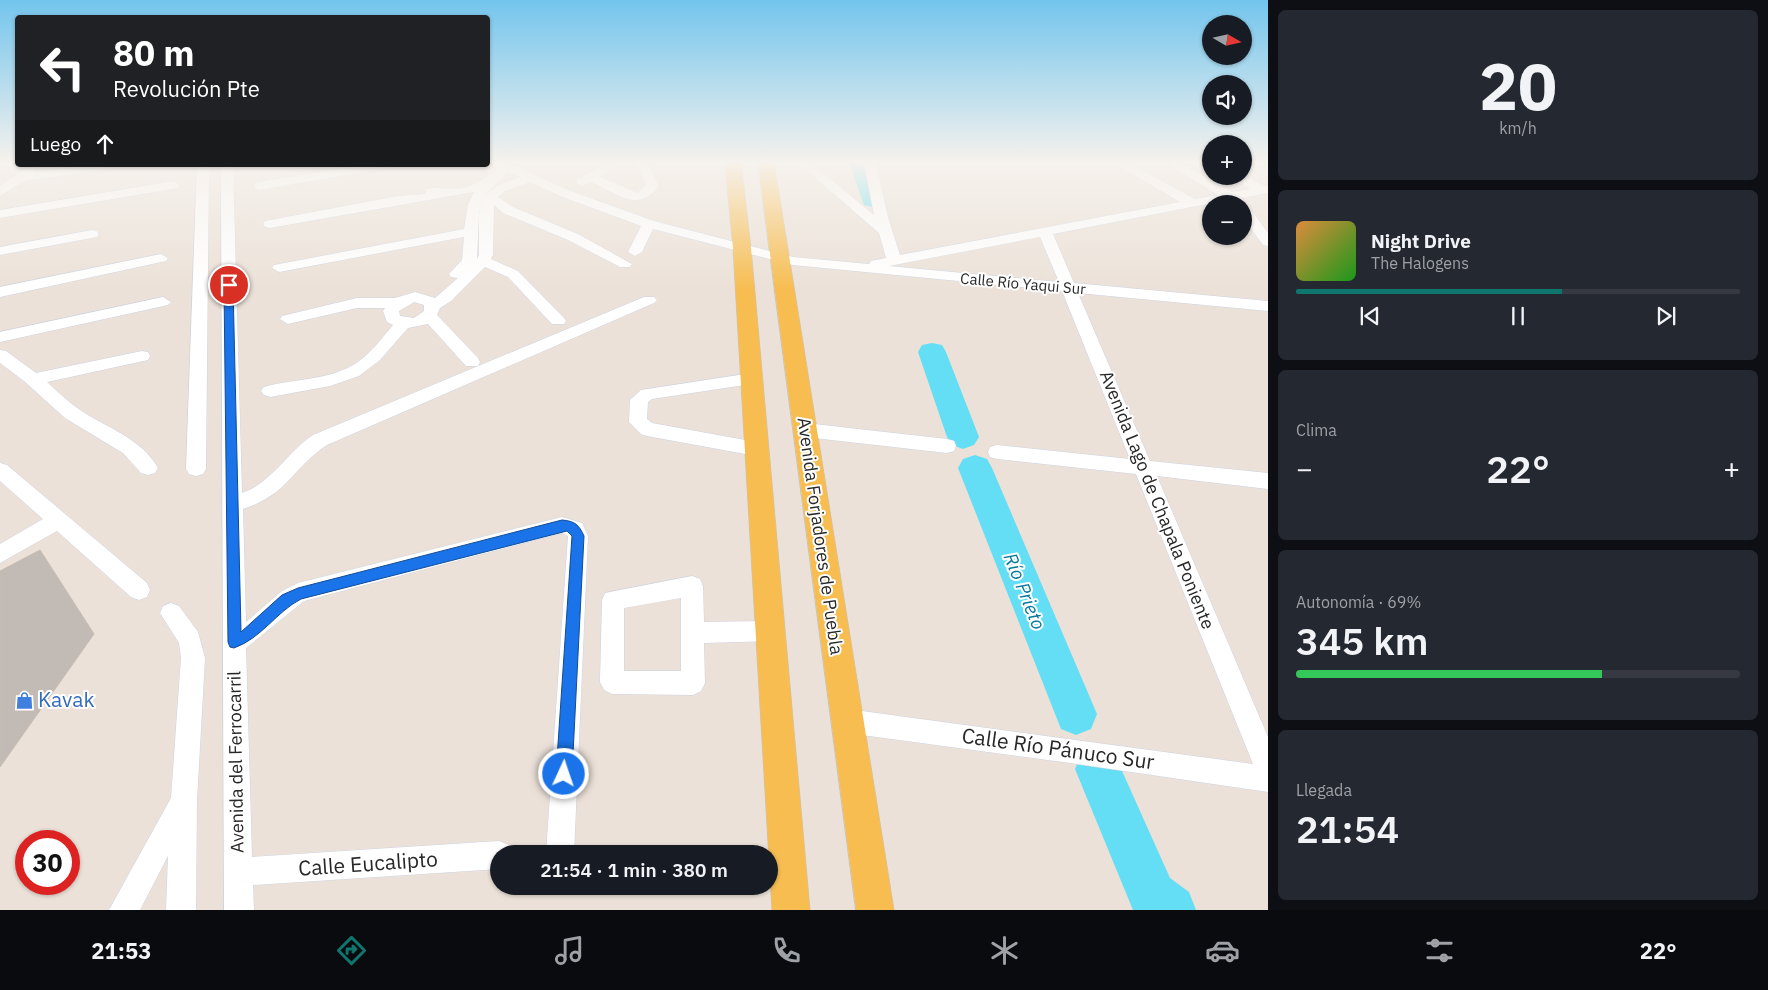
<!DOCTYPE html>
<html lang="es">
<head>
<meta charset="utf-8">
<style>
  :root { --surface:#171b24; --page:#242831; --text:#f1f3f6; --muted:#9ea1a6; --line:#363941; --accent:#0f766e }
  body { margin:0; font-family:"IBM Plex Sans",sans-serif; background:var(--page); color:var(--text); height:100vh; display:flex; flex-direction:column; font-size:19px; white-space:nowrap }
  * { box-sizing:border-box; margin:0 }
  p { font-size:16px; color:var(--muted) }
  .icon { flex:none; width:28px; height:28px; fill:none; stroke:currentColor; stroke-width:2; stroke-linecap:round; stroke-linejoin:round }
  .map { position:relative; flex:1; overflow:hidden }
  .panel { display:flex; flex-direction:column; gap:10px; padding:10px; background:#0d0f14; width:500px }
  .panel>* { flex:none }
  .top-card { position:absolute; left:15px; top:15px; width:475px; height:152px; border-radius:5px; box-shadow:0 1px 4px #0004; background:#202124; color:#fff; overflow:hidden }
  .needle { width:32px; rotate:99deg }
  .controls { position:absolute; left:1202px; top:15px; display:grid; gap:10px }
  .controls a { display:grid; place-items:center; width:50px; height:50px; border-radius:50%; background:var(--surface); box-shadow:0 1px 4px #0004; font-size:25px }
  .speed { position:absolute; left:15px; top:830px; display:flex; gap:10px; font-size:25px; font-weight:700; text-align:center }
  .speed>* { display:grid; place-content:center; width:65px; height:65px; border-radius:50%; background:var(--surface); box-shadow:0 1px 4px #0004; line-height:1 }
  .speed .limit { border:8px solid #d22; background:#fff; color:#111 }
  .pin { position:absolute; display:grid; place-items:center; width:42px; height:42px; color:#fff; margin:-21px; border:2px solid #fff; border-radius:50%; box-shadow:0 1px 5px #0007 }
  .me { position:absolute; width:55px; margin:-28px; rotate:3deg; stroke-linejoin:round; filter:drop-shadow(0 0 4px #0008) }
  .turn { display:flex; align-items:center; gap:18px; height:105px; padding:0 15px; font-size:22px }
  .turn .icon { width:65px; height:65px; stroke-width:2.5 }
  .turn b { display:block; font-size:35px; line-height:42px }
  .then { display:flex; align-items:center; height:48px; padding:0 15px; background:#0003; gap:10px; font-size:19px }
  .big { font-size:38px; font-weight:600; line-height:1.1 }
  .panel .tile { flex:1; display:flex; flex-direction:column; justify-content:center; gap:8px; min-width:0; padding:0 18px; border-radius:8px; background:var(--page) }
  .panel .dial { align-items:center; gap:0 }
  .dial b { font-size:65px; line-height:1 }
  .song { display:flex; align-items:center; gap:15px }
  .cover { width:60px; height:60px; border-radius:8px; background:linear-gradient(135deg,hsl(30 70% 55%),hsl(120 70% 35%)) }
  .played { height:5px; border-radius:2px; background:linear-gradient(90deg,var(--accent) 60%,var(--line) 60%) }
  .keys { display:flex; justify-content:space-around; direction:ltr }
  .heat { display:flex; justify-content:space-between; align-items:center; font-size:28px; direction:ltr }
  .charge { height:8px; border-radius:4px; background:linear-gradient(90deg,#34c759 69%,var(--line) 0) }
  .trip { position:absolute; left:490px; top:845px; width:288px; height:50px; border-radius:25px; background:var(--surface); box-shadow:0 1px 4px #0004; font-weight:600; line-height:50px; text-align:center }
  .tabs { display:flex; height:80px; justify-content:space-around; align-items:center; background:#090b0e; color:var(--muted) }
  .tabs .icon { width:35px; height:35px }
  .tabs .current { color:var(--accent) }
  .tabs b { font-size:22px; color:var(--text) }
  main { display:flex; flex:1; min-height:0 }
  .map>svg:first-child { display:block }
</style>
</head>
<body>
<main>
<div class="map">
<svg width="1268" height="910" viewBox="0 0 1268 910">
  <rect width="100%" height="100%" fill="#ebe1d8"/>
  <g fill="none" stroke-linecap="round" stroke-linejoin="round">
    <!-- river -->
    <path fill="#64def4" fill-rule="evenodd" d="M849 162H869L883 200 880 205 872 207 864 205Z
      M932 343 942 345 946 352 979 437 974 445 963 449 952 445 947 437 918 352 922 345Z
      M975 455 987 459 992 468 1097 714 1091 729 1076 735 1061 729 958 468 963 459Z
      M1098 746 1114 753 1170 878 1189 892 1196 910H1133L1075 769 1082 753Z"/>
  </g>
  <!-- building -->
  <path fill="#c2bbb5" stroke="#c6bdb2" d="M40 550 94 634 0 767V571Z"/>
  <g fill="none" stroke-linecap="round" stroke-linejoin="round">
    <defs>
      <path id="minor" d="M3 162H18V165H23L18 168 5 165Z
        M491 162H507L568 190 654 221 793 257 869 264 871 261 886 258 879 233 797 162H810L874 215 864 162H876L888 217 900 255 1180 202 1112 162H1127L1195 199 1218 195 1164 162H1179L1232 192 1250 189 1229 176H1244L1265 186 1268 185V193L1241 198 1240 202 1228 200 1053 234 1074 283 1268 301V311L1078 293 1150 461 1268 473V489L1157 476 1268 737V792L1063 762 847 733 838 730 835 721 838 712 847 709 1253 764 1136 474 997 459 990 457 988 452 990 447 997 445 1130 459 1062 291 793 265 653 229 642 252 635 256 628 252 641 226 560 196 530 182 505 191 498 197 513 207 578 234 632 264 630 267H620L568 240 503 213 494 205 493 255 491 259 518 271 564 318 566 321 564 324H552L508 277 485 267 451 301 440 308 437 315 478 358 480 362 478 366H466L428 324 408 328 380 360 359 376 330 386 270 397 264 395 261 391 264 387C295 378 330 381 358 362 372 352 382 338 393 325L387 322 383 311 385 308H357L288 324 280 319 282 316 357 298H395L415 292 435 298 458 278 451 277 449 274 462 260 464 237 279 272 272 268 274 265 464 229 468 204 474 192 270 228 265 227 263 224 265 221 398 196 425 194 426 189C435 187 444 189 453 189 472 189 485 178 499 167ZM508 172 520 177 496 186 484 196ZM483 198 479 213V255L477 259 479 214ZM1040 237 1059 282 889 266ZM414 302 424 305V311L414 318 400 316 399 311Z
        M607 162H622L600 177 638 193 646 185 635 162H647L659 186C638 214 616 193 591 182L582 186 578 185 576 182 578 179Z
        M1202 162H1211V168Z
        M83 165H114L108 169 24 181 0 196V186L26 168H34L35 172Z
        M197 165H209L206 469 203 474 196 476 189 474 186 469Z
        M221 165H233L242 493C273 482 287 452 313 435L644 297H654L657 300 654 303 327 445C291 469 289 494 243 509L246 622 282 591 298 583 562 517 582 523 588 536 574 854H546L568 536 562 533 304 601 246 648 252 857 499 841 509 845 512 854H499V869L253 885 254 910H224Z
        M360 165H387L381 169 259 190 253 186 259 182Z
        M174 181 180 185 178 188 0 218V210Z
        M1244 206 1249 207 1268 233V246L1263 245 1244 219Z
        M92 230 97 231 99 234 97 237 0 255V247Z
        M161 254 168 258 166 261 0 297V287Z
        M163 297 171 302 168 305 0 342V332Z
        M0 350 6 351 36 373 142 351 148 352 150 356 148 360 47 382C58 392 68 402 80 410 107 428 141 438 158 468L155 473 148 475 141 473 123 453 65 418 24 381 0 363Z
        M752 373 758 375 761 379 758 383 652 399 648 402 647 419 652 423 756 442 763 444 765 449 763 454 756 456 647 436 641 434 629 422 630 400 641 390Z
        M805 423 947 439 954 441 956 446 954 451 947 453 805 437 799 435 796 430 799 425Z
        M0 463 7 465 147 583 150 590 147 597 139 600 131 597 57 531 0 563V544L43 519 0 481Z
        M692 576 700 579 703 586 704 622 770 621 778 624 781 631 778 638 770 641 704 643 705 683 701 691 693 695 612 694 604 690 600 682 602 600 605 593ZM681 598V671H624V608Z
        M171 603 179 606 198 632 205 658 197 800 196 910H166L168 856 140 910H109L171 798 181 658 179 643 160 613 163 606Z"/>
      <path id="major" d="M725 162H741L751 248 810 910H772L733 248Z
        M758 162H774L894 910H856Z"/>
    </defs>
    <!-- minor casing -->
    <use href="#minor" stroke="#cdd3e2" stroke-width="1"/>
    <!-- major casing -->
    <use href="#major" stroke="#c3c3c3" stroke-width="1"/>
    <!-- minor -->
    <use href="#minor" fill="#fff" fill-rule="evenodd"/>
    <!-- major -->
    <use href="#major" fill="#f7bd51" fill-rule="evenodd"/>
  </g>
  <!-- sky -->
  <linearGradient id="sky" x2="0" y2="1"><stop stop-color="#73c5ed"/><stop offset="0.56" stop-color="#f6f2ed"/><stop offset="1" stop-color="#f6f2ed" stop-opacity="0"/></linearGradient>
  <rect width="1268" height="289" fill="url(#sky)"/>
  <!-- route -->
  <path fill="#1a73e8" stroke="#114b97" d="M229 282 233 285 241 632 282 595 298 588 562 520C575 521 579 525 584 536L572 774 570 780 564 782 559 780 556 774 572 536 567 531 301 599C276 612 262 638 234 648L230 647 228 642 224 285Z"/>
  <!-- icons -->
  <defs>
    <symbol id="shop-bare" viewBox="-9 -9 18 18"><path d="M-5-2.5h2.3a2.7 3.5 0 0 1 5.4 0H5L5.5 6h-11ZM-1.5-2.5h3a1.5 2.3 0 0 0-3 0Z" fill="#3f7fe0" stroke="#fff" stroke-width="2.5" paint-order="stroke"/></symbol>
  </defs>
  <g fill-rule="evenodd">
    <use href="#shop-bare" x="12" y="688" width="25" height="25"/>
  </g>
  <g text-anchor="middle" stroke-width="4" stroke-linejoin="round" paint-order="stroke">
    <!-- far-street labels -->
    <g font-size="15" fill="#272727" stroke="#fff">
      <text transform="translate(1023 284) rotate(5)" y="5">Calle Río Yaqui Sur</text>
    </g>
    <!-- street labels -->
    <g font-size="18" fill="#272727" stroke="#fff">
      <text transform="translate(1157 500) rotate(68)" y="6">Avenida Lago de Chapala Poniente</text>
      <text transform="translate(820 536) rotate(82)" y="6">Avenida Forjadores de Puebla</text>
      <text transform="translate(236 762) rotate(-91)" y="6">Avenida del Ferrocarril</text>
    </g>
    <!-- water labels -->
    <g font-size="19" font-style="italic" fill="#07799c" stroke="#fff">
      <text transform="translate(1025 591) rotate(68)" y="7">Río Prieto</text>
    </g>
    <!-- near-shop labels -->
    <g font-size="21" fill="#366cbe" stroke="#fff" text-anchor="start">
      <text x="38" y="707">Kavak</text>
    </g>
    <!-- near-street labels -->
    <g font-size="21" fill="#272727" stroke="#fff">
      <text transform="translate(1058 749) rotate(8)" y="7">Calle Río Pánuco Sur</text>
      <text transform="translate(368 864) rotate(-4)" y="7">Calle Eucalipto</text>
    </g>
  </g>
</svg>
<div class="controls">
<a><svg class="needle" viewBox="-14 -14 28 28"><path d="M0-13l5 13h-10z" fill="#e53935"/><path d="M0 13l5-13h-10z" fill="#9ea1a6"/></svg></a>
<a><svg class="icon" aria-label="sound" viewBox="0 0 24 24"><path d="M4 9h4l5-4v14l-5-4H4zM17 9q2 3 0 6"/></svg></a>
<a>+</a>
<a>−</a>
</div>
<div class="speed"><div class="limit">30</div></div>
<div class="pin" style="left:229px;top:285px;background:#d93025"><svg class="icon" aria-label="arrive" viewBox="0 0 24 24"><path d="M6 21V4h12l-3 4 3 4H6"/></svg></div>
<svg class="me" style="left:564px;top:774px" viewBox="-20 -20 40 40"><circle r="17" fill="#1a73e8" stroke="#fff" stroke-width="3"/><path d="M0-11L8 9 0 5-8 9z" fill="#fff"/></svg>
<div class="trip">21:54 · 1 min · 380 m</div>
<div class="top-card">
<div class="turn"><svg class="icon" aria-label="left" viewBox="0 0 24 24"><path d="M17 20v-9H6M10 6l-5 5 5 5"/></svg><div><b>80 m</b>Revolución Pte</div></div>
<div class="then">Luego<svg class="icon" aria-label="ahead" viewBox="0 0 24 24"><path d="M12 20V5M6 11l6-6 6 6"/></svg></div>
</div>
</div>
<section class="panel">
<div class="tile dial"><b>20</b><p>km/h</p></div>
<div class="tile">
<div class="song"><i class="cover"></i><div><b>Night Drive</b><p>The Halogens</p></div></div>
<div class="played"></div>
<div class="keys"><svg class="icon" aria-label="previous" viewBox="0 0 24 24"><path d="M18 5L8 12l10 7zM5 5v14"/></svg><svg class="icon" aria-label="pause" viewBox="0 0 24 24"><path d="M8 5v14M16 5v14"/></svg><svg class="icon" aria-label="next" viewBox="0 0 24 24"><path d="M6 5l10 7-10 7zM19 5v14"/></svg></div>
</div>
<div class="tile"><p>Clima</p>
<div class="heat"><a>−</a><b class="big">22°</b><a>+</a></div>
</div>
<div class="tile"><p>Autonomía · 69%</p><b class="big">345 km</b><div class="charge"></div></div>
<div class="tile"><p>Llegada</p><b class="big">21:54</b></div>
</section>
</main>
<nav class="tabs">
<b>21:53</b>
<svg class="icon current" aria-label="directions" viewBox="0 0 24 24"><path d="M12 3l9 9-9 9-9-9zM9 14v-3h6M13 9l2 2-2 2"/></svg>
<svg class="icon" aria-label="music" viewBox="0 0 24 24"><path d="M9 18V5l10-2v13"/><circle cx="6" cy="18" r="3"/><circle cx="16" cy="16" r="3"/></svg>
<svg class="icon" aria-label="phone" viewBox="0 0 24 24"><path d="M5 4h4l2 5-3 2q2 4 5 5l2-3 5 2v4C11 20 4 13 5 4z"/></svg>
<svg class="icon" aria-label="climate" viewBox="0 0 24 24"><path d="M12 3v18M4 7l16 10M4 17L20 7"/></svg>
<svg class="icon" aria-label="car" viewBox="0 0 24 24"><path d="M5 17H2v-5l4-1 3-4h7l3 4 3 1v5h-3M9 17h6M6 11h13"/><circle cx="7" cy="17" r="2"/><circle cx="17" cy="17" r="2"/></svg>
<svg class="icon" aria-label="filters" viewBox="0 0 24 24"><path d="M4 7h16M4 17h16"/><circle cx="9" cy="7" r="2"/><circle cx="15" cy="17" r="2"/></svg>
<b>22°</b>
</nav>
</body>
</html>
